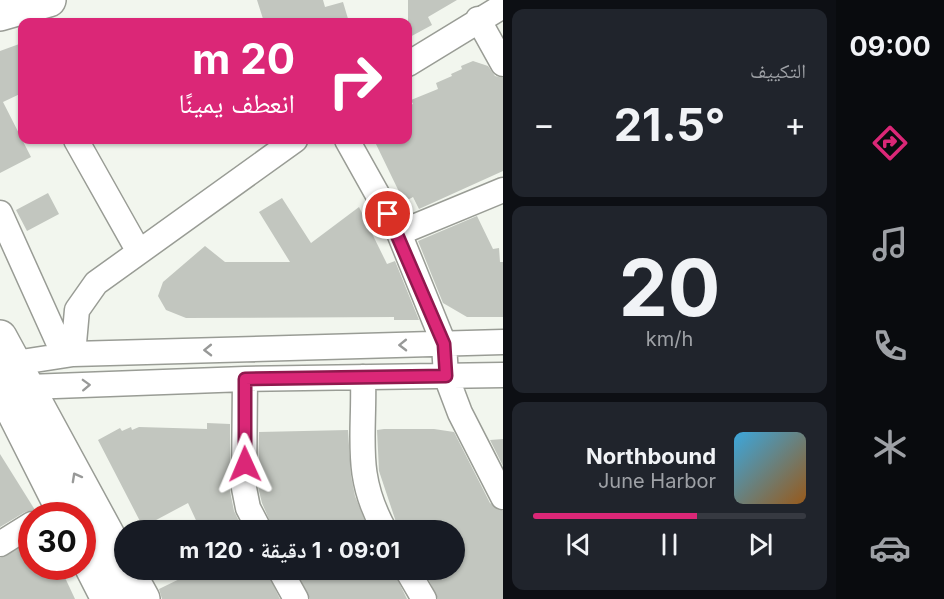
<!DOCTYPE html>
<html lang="ar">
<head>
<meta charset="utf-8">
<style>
  :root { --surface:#171b24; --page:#20242c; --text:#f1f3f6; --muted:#9ea1a6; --line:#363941; --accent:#db2777 }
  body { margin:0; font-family:Inter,"Noto Naskh Arabic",sans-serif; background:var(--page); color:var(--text); direction:rtl; height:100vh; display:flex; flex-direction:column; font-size:22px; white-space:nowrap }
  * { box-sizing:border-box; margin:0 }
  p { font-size:20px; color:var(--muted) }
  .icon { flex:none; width:33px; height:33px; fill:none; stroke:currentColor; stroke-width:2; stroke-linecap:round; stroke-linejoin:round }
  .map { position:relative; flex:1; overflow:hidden; direction:ltr }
  .sheet { display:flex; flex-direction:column; gap:9px; padding:9px; background:#0d0f14; width:333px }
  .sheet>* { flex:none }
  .top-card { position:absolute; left:18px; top:18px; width:394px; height:126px; border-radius:12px; box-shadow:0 2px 4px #0004; direction:rtl; background:#db2777; color:#fff; overflow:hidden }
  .speed { position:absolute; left:18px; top:502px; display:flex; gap:12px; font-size:30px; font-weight:700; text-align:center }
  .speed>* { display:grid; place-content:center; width:78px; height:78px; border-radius:50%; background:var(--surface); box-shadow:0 2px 4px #0004; line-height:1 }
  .speed .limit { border:9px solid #d22; background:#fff; color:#111 }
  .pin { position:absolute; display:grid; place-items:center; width:51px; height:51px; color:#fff; margin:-26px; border:3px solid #fff; border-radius:50%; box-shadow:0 2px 6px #0007 }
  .me { position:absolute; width:66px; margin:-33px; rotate:359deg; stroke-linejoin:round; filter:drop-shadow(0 0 4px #0008) }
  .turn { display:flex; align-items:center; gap:21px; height:126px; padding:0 18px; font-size:27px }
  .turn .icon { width:78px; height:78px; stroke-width:2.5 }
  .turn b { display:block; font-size:42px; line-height:51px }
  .big { font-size:45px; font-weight:700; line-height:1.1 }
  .sheet .widget { flex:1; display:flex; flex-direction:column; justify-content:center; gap:9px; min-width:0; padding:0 21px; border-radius:12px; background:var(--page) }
  .sheet .dial { align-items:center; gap:0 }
  .dial b { font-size:78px; line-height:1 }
  .song { display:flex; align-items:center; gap:18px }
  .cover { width:72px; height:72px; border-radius:9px; background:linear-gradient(135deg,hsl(200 70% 55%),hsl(30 70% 35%)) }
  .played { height:6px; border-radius:3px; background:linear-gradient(90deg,var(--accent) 60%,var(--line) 60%) }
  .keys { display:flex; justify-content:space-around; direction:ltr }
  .heat { display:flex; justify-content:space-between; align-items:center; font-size:33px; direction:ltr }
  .trip { position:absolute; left:114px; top:520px; width:351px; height:60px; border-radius:30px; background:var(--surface); box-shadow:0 2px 4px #0004; font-weight:700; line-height:60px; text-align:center; direction:rtl }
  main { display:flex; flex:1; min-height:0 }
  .tabs { display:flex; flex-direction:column; width:108px; justify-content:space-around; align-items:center; background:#090b0e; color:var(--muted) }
  .tabs .icon { width:42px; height:42px }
  .tabs .selected { color:var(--accent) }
  .tabs b { font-size:27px; color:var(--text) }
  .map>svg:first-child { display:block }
</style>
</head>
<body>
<main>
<nav class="tabs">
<b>09:00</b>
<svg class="icon selected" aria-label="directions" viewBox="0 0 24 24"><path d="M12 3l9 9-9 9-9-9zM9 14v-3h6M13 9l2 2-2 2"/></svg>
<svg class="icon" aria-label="music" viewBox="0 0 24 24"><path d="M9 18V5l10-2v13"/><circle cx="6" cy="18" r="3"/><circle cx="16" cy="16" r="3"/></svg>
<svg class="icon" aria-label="phone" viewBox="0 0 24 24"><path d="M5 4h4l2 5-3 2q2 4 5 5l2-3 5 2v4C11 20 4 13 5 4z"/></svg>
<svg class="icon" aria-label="climate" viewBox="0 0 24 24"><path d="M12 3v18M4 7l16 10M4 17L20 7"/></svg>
<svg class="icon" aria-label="car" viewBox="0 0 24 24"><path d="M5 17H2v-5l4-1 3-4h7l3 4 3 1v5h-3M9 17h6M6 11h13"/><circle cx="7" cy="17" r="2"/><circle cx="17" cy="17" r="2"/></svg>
</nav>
<section class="sheet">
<div class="widget"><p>التكييف</p>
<div class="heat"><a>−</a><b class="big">21.5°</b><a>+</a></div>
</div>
<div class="widget dial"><b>20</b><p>km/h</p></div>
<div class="widget">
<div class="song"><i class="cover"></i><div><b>Northbound</b><p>June Harbor</p></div></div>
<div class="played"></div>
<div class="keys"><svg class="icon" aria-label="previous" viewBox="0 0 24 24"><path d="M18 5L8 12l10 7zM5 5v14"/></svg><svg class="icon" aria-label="pause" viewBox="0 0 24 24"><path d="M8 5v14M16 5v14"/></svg><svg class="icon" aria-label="next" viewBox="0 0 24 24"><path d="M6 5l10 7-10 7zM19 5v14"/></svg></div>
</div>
</section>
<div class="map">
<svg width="503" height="599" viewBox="0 0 503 599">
  <rect width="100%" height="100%" fill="#f2f6ee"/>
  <!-- building -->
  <path fill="#c2c6bf" d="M257 0H323L325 7 343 2 349 22H264Z
    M408 0H457L428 17 432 25 408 38Z
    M22 43V93L3 102 31 157 0 173V51Z
    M473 61 488 66 495 76 503 78V171L419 209 413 197 404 202 374 140H408V106L413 104 411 100 438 89 436 83 452 76 451 74 462 69 461 66Z
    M48 193 59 214 27 231 16 210Z
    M282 198 311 243 359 207 387 264 395 261 419 320H394V317L186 318 166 310 158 296 163 282 205 246 225 262H290L259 212Z
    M477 216 493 249 499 248 500 262H503V317H467L443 303 418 241Z
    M207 423 230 424V491L234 511 244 531H201L188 503 143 527 98 440 120 428 122 431 131 427 132 430 139 427 207 429Z
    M384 429H434L454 432 490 503 503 511V599H438L424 570H454V531H399L379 471 377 430Z
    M348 430 351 476 355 496 369 531H274L262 503 258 487 259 432Z
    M503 439V466L490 440Z
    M0 454 35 510 25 512 0 527Z
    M32 541V567H60L75 599H0V558Z
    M198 570H266L280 599H162L159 589Z
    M296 570H393L407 599H310Z"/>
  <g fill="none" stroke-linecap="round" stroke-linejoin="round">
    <defs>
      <path id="street" d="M478 19 503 64
        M408 64 503 6
        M76 140 139 252
        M347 140 399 233 444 344 446 376 460 413 503 497
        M0 213 64 355
        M399 233 503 190
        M73 354 77 310 96 283 295 140
        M15 363 73 354 503 342
        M363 377C365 438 353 474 385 531
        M245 379 244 488 248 508 260 531
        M28 387 245 379 503 375
        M0 544 32 524
        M280 570 296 599
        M407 570 424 599"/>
      <path id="secondary" d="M0 14 49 0
        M0 337 124 565
        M0 385 66 516
        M82 548 108 599
        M127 570 143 599"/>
    </defs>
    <!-- street casing -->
    <use href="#street" stroke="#999c95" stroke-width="27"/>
    <!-- secondary casing -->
    <use href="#secondary" stroke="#999c95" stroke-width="36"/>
    <!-- street -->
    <use href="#street" stroke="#fff" stroke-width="24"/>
    <!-- secondary -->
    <use href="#secondary" stroke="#fff" stroke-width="33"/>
  </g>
  <!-- one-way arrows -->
  <defs><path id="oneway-chevron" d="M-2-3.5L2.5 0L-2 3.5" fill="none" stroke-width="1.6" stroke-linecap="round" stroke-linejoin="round" transform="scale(1.5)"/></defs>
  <g stroke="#989998">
    <use href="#oneway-chevron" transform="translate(403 345) rotate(179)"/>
    <use href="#oneway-chevron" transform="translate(208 350) rotate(179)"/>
    <use href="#oneway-chevron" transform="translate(86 385) rotate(-2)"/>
    <use href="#oneway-chevron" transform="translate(76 477) rotate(-119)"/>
  </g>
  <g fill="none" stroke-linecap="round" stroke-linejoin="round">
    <defs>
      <path id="route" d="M245 464V379L446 376 444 344 388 214"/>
    </defs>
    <!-- route casing -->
    <use href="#route" stroke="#8e194d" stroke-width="15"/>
    <!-- route -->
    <use href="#route" stroke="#db2777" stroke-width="10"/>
  </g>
</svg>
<div class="speed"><div class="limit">30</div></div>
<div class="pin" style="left:388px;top:214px;background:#d93025"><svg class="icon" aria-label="arrive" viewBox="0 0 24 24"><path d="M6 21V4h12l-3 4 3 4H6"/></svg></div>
<svg class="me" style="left:245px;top:464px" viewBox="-20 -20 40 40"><path d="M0-17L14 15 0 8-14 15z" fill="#db2777" stroke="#fff" stroke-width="4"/></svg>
<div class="trip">09:01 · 1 دقيقة · 120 m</div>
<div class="top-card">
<div class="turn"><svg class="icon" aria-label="right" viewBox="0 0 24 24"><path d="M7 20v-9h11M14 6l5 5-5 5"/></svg><div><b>20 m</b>انعطف يمينًا</div></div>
</div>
</div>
</main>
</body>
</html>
